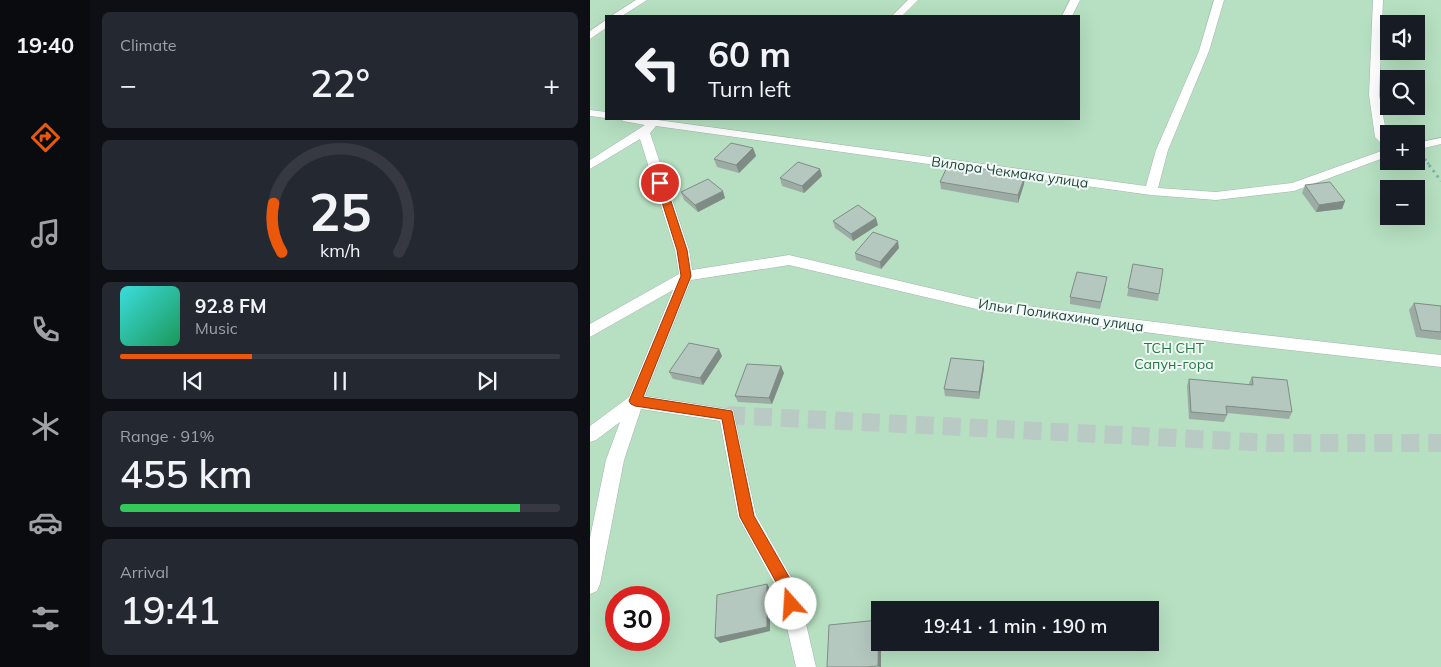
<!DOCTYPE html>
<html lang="en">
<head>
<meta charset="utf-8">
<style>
  :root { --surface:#171b24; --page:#242831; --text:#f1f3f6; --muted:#9ea1a6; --line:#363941; --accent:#ea580c }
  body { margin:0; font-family:Mulish,sans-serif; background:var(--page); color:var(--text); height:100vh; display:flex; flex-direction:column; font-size:19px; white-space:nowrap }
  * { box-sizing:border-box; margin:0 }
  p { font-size:16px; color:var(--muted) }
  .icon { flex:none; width:28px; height:28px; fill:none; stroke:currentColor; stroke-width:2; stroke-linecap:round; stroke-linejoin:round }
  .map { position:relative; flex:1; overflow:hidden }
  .details { display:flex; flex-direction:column; gap:12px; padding:12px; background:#0d0f14; width:500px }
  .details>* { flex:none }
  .guide { position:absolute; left:15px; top:15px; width:475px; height:105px; border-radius:0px; box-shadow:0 5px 20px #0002; background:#171b24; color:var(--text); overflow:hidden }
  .tools { position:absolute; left:790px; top:15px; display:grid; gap:10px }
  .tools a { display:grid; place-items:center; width:45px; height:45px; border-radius:0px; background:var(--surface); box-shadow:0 5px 20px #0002; font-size:25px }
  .speed { position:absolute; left:15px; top:586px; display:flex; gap:10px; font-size:25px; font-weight:700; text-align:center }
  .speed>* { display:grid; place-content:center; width:65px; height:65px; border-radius:50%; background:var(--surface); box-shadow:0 5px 20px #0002; line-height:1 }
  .speed .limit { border:8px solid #d22; background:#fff; color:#111 }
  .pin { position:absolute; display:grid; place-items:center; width:42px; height:42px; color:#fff; margin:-21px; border:2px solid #fff; border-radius:50%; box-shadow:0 1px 5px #0007 }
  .me { position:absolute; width:55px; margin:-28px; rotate:341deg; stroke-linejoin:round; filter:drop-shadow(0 0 4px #0008) }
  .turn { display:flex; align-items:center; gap:18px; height:105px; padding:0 20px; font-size:22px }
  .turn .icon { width:65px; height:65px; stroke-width:2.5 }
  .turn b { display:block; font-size:35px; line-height:42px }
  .big { font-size:38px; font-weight:600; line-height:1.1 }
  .details .widget { flex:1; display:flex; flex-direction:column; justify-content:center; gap:8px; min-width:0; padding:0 18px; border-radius:8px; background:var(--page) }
  .details .dial { align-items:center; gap:0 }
  .dial svg { height:130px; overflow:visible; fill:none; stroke:var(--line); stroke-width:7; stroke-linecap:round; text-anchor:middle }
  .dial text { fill:var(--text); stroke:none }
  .song { display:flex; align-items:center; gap:15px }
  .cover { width:60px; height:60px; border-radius:8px; background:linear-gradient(135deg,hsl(180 70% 55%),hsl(150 70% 35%)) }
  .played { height:5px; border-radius:2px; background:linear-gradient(90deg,var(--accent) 30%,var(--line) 30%) }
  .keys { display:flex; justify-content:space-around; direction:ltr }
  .heat { display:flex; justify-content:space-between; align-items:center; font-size:28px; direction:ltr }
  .charge { height:8px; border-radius:4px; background:linear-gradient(90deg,#34c759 91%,var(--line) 0) }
  .trip { position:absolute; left:281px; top:601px; width:288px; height:50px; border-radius:0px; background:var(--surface); box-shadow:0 5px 20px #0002; font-weight:600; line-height:50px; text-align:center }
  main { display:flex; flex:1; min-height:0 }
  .dock { display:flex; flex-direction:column; width:90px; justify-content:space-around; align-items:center; background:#090b0e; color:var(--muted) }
  .dock .icon { width:35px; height:35px }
  .dock .on { color:var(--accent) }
  .dock b { font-size:22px; color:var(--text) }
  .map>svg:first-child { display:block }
</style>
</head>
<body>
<main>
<nav class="dock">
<b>19:40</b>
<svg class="icon on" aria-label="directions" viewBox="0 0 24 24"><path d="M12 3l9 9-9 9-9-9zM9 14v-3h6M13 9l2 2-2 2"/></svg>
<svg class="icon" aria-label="music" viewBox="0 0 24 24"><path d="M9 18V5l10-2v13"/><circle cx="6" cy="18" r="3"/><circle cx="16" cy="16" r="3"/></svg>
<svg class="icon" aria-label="phone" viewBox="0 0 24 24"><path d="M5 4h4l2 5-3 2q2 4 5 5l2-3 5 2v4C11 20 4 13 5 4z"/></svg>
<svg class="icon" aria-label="climate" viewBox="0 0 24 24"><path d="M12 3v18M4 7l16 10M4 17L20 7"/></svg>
<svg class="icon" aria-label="car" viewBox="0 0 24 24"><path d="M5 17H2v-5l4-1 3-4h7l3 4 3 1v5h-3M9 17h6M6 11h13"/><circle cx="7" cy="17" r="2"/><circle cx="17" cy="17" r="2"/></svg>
<svg class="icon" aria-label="filters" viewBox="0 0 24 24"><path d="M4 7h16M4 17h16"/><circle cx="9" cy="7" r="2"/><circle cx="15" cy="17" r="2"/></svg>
</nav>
<section class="details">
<div class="widget"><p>Climate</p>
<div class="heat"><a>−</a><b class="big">22°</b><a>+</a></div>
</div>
<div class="widget dial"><svg viewBox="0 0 100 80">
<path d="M14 69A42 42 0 1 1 86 69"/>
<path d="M14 69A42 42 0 0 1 9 39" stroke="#ea580c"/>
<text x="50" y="56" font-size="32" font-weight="700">25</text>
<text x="50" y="72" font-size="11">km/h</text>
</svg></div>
<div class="widget">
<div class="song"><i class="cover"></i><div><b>92.8 FM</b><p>Music</p></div></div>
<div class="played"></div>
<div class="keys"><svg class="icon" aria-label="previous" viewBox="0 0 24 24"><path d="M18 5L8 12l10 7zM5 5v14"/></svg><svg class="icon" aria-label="pause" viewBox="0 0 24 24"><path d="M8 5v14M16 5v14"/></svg><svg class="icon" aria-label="next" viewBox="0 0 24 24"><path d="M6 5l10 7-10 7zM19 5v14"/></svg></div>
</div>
<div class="widget"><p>Range · 91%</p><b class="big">455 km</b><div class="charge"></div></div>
<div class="widget"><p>Arrival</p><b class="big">19:41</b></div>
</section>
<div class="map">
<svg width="851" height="667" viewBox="0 0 851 667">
  <rect width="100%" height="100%" fill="#e0ede7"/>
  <!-- green -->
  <path fill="#b6e0c1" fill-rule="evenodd" d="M0 0H851V667H0ZM16 16H489V119H16ZM799 24H826V51H799ZM799 79H826V106H799ZM799 134H826V161H799ZM799 189H826V216H799ZM26 598H69V640H26ZM290 610H560V642H290Z"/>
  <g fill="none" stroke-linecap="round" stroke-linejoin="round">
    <!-- minor-tunnel -->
    <path stroke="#b9cac4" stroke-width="18" stroke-dasharray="18 9" stroke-linecap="butt" d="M137 415 682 443H851"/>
    <defs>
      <path id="minor" d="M46 0H57L32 16H21Z
        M318 0H328L312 16H302Z
        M480 0H490L482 16H472Z
        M624 0H634L619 51 578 150 568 188 626 192 702 183 797 149 785 137 779 95 783 0H793L789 95 797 136 799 139V156L704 191 626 200 561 195 66 126 60 133 99 250 102 270 199 255 395 301 638 331 851 355V367L638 343 395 311 199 265 101 280 55 396 143 410 166 515 208 589 226 667H206L189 592 148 517 130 421 51 409 34 460 10 584 7 591 0 594V538L16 460 30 422 6 440 0 442V426L39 397 83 290 0 337V324L89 274 85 250 50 139 0 169V160L55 125 33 121 32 119H60L556 186 566 150 609 51Z
        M16 20V28L0 39V31Z
        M0 110 16 112V118L0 116Z
        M851 138V144L826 150V143Z"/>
    </defs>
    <!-- minor casing -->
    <use href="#minor" stroke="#a2b5ae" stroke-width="1"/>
    <!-- path-far1 -->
    <path stroke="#7cb4a3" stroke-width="2.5" stroke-dasharray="2 2.5" stroke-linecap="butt" d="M835 159 840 166"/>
    <!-- path -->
    <path stroke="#7cb4a3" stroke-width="3" stroke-dasharray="2.5 4" stroke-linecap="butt" d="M839 165 851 181"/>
    <!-- minor -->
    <use href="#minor" fill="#fff" fill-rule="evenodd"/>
  </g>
  <!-- wall -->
  <path fill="#9caca5" d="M163 148 166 156 149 173 127 167 124 159Z
    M230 169 232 176 214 193 192 186 190 178Z
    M350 182 434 184 428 203 351 189Z
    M715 185 755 201 752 209 726 212 712 193Z
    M91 192 135 198 108 212 94 200Z
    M243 221 288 225 263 241 245 228Z
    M309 248 291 269 266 260 265 253Z
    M543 264 569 294 568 301 537 296Z
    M516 284 510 309 480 304V297Z
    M824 303 851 306V340L826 337 819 310Z
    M132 356 113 385 83 379 79 372Z
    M394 361V368L389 399 355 396 354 389Z
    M194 373 182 404 148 402 145 396Z
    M662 377 702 412 699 419 637 413V415L634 422 599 419 597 386 599 379 659 385V383Z"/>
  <!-- shaded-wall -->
  <path fill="#7f8c86" d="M163 148 166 156 149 173 146 165Z
    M230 169 232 176 214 193 212 186Z
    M435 176 434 184 428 203V195Z
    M133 191 135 198 108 212 105 205Z
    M755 201 752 209 726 212 729 205Z
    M286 218 288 225 263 241 261 234Z
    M308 241 309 248 291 269 290 262Z
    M129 349 132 356 113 385 110 378Z
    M394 361V368L389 399V392Z
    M191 366 194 373 182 404 179 398Z
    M177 584 180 589V631L130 643 125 638Z
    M289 620 290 621V642H291V667H289L288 666Z"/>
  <!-- building -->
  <path fill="#b5c8c0" stroke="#7f8c86" d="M141 143 163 148 146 165 124 159Z
    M208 162 230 169 212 186 190 178Z
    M359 163 435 176 428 195 350 182Z
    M118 179 133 191 105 205 91 192Z
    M740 182 755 201 729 205 715 185Z
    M268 205 286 218 261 234 243 221Z
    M283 232 308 241 290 262 265 253Z
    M543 264 573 269 569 294 538 288Z
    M487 272 517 277 511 302 480 297Z
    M824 303 851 306V332L831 330Z
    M99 343 129 349 110 378 79 372Z
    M361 358 394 361 389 392 354 389Z
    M157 364 191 366 179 398 145 396Z
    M662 377 697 380 702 412 636 406 637 415 601 412 599 379 663 385Z
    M177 584V627L125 638 127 595Z
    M289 620 288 666 277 667H237L239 625Z"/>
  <!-- route -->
  <path fill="#ea580c" stroke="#983908" d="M70 180 75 183 97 250 101 276 53 397 142 411 164 516 203 584 209 604 207 610 201 612 196 610 191 591 150 517 132 419 45 406 41 404 39 401 91 276 87 250 66 183Z"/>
  <g text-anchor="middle" stroke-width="4" stroke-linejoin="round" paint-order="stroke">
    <!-- street labels -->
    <g font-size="14" fill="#1e3f36" stroke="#f0f9f5">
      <text transform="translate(420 172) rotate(8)" y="5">Вилора Чекмака улица</text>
      <text transform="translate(471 315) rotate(8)" y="5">Ильи Поликахина улица</text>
    </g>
    <!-- park labels -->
    <g font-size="14" fill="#247a46" stroke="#f0f9f5">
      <text x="584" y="353">ТСН СНТ<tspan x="584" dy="16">Сапун-гора</tspan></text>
    </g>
  </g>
</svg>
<div class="tools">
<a><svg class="icon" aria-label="sound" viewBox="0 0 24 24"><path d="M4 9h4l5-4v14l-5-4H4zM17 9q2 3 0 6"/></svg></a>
<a><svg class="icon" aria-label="search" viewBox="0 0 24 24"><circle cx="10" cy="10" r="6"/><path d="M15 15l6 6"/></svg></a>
<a>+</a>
<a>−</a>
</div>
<div class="speed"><div class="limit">30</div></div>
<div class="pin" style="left:70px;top:183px;background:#d93025"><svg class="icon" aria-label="arrive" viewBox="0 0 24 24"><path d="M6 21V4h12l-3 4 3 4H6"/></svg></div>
<svg class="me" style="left:201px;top:604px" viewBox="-20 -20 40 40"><circle r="19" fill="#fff"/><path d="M0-13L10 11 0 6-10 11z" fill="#ea580c"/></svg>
<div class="trip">19:41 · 1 min · 190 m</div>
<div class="guide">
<div class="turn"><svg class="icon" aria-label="left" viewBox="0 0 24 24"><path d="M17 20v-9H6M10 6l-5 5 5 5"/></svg><div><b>60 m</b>Turn left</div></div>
</div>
</div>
</main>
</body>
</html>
